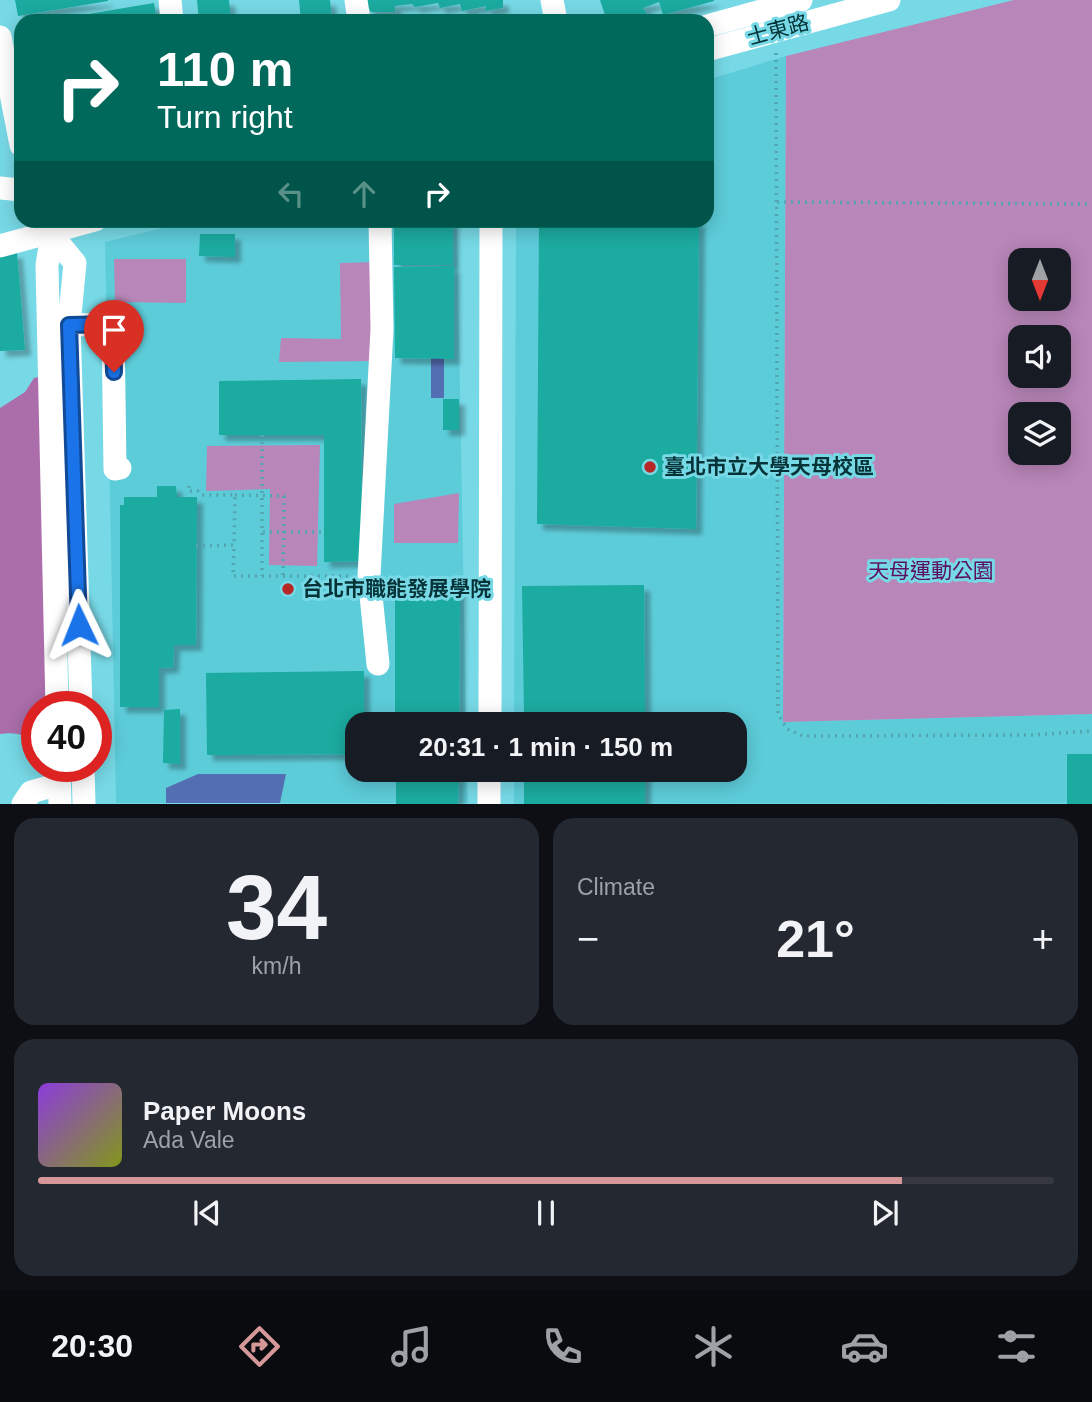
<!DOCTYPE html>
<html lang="en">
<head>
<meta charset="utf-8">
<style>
  :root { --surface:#171b24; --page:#242831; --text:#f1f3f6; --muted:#9ea1a6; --line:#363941; --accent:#d69798 }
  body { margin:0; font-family:Helvetica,"Noto Sans TC",sans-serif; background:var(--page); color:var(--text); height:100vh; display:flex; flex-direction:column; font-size:26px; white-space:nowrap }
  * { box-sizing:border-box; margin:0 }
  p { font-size:23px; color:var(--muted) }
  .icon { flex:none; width:38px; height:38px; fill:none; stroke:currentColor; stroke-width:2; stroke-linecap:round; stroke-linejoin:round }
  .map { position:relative; height:804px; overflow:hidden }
  .sheet { display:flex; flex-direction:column; gap:14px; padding:14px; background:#0d0f14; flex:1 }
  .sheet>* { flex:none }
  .guide { position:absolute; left:14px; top:14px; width:700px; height:214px; border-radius:21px; box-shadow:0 4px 18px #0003; background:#00695c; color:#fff; overflow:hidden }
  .needle { width:46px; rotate:180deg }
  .controls { position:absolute; left:1008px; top:248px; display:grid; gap:14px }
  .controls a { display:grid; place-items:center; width:63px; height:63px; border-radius:14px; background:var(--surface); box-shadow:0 4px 18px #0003; font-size:35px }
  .speed { position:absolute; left:21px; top:691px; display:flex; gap:14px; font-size:35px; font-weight:700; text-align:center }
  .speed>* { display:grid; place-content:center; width:91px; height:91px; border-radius:50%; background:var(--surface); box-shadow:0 4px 18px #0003; line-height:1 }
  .speed .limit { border:10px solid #d22; background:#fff; color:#111 }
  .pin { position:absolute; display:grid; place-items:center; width:60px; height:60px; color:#fff; margin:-72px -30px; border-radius:50% 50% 50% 0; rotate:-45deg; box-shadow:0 0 7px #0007 }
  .pin .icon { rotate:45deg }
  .me { position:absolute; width:77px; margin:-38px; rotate:358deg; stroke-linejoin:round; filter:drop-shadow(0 0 5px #0008) }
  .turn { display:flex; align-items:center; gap:24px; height:147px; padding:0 28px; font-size:32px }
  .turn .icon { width:91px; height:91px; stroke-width:2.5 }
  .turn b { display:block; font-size:49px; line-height:60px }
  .lanes { display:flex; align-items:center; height:66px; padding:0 28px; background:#0003; justify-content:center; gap:35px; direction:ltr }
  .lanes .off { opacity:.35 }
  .big { font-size:52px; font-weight:700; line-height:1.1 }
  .sheet .card { flex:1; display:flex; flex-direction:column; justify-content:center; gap:10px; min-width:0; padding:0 24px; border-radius:21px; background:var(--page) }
  .sheet .dial { align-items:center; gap:0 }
  .dial b { font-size:91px; line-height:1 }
  .song { display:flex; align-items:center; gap:21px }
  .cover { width:84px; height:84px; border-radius:10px; background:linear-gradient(135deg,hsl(270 70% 55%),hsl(70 70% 35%)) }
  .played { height:7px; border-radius:4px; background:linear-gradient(90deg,var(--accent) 85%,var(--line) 85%) }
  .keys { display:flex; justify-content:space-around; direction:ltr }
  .heat { display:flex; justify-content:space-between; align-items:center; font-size:38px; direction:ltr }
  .sheet .tiles { flex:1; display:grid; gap:14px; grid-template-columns:1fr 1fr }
  .card:last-child { grid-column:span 2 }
  .trip { position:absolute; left:345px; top:712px; width:402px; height:70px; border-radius:21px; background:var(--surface); box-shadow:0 4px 18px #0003; font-weight:700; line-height:70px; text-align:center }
  .dock { display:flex; height:112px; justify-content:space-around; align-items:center; background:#090b0e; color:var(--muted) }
  .dock .icon { width:49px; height:49px }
  .dock .on { color:var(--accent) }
  .dock b { font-size:32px; color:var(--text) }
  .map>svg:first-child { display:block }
</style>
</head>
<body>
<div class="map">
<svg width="1092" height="804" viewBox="0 0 1092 804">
  <defs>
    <filter id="shadow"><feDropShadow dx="6" dy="6" stdDeviation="2" flood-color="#0004"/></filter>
  </defs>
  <rect width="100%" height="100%" fill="#77d9e6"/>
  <!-- built -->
  <path fill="#5dccd9" d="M786 56 783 722 1092 714V803L514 804V770H735V724H514L516 221 707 220V80Z
    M192 221H457L466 724H357V770H467L468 803H116L105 242Z"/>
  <!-- green -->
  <path fill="#b886b8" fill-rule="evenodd" d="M1014 0H1092V714L783 722 786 56ZM1020 261H1059V299H1020ZM1020 338H1059V376H1020ZM1020 415H1059V453H1020Z
    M114 259H186V303L115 302Z
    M378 262V361L279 362 281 338 341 339 340 263Z
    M320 445 317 566 269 565 270 489 206 491 207 446Z
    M459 493 458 543H394V504Z"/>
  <!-- forest -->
  <path fill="#ab6eab" d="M43 376 50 707H37V737C21 737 19 731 0 734V408L25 392 34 378Z"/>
  <!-- water -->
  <path fill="#546eb4" d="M431 358H444V398H431Z
    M198 774H286L280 803H166V788Z"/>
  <!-- building -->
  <path fill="#1aaba0" filter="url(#shadow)" d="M15 0H108V1L18 16Z
    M197 0H229L231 21H199Z
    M299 0H330L332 21H301Z
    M364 0H503V8L485 11 486 6 462 11 460 4 440 8 438 3 415 7 412 4 395 6V12H371Z
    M600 0H714V1L663 15 659 2 643 8 648 16 607 21Z
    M154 3 157 21H53V20Z
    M394 220H453V265H394Z
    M539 220H699L696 529 537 524Z
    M200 234H235V257L199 256Z
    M17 252 25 350 0 351V254Z
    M454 266V359L395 358 394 267Z
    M361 379 362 561 324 562V435H219V381Z
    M443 399H459V430H443Z
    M157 486H176L177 497H197L196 645H174L173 667 159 668V707H120V505H124V497H157Z
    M644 585 645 713H601V724H573V714L524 715 522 586Z
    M395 588H460L459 724H395Z
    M364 671V724H357V754L207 755 206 673Z
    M180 709V764L163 763 164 710Z
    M1067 754H1092V804H1067Z
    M574 770 645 771V804H524V772Z
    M396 772H459L458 804H396Z"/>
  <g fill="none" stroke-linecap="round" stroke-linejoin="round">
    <!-- path -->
    <path stroke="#53a5af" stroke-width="3.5" stroke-dasharray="2 5" stroke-linecap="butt" d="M776 53 778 714 787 729 803 736 1032 735 1092 731
      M777 202 1092 204
      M262 435V576
      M189 486 188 491H198L202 495H235L234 545
      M235 495 284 496 283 576
      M263 532H324
      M196 546 234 545 233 576H351"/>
    <!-- minor -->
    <path stroke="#fff" stroke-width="23" d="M170 0 172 21
      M356 0 359 21
      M552 0 556 21
      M707 26 801 0
      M0 37 21 145
      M707 50 889 0
      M0 188 21 190
      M46 220 52 235 75 263 69 325 81 707
      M52 235 47 265 57 707
      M0 246 95 220
      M69 325 113 324 115 469 120 468
      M378 664 369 576 382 329 380 220
      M490 724 491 220
      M59 766 60 804
      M83 766 84 804
      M23 804 31 792 59 784
      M489 804V770"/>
  </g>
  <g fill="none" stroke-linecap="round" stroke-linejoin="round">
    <defs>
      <path id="route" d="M79 625 69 325 113 324 114 372"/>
    </defs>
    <!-- route casing -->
    <use href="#route" stroke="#114b97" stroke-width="18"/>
    <!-- route -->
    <use href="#route" stroke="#1a73e8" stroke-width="12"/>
  </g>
  <!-- markers -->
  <g fill="#b62726" stroke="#77d9e6" stroke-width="2.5">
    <circle cx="650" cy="467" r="7"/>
    <circle cx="288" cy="589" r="7"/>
  </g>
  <g text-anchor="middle" stroke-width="6" stroke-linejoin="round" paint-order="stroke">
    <!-- street labels -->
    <g font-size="21" fill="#053338" stroke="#77d9e6">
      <text transform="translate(778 30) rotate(-15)" y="7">士東路</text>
    </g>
    <!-- poi labels -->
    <g font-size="21" font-weight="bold" fill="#053338" stroke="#77d9e6" text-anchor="start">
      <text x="664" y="474">臺北市立大學天母校區</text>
      <text x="302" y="596">台北市職能發展學院</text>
    </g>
    <!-- park labels -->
    <g font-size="21" fill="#5c0f5f" stroke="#77d9e6">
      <text x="931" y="578">天母運動公園</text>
    </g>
  </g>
</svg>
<div class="controls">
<a><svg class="needle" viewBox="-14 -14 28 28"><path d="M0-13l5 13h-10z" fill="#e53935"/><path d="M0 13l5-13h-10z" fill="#9ea1a6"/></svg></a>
<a><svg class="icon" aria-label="sound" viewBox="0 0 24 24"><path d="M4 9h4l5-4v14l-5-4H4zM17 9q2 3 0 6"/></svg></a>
<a><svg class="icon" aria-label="layers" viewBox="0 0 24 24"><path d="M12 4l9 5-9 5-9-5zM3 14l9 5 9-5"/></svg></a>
</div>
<div class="speed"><div class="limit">40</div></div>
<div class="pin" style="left:114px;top:372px;background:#d93025"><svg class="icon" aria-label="arrive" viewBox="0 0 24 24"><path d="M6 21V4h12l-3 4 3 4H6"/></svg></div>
<svg class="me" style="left:79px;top:625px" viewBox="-20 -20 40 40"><path d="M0-17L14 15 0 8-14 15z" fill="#1a73e8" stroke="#fff" stroke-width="4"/></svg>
<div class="trip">20:31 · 1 min · 150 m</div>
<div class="guide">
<div class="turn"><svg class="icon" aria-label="right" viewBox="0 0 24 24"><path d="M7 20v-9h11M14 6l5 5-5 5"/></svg><div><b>110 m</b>Turn right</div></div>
<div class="lanes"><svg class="icon off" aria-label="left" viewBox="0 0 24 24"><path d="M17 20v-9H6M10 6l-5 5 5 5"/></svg><svg class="icon off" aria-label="ahead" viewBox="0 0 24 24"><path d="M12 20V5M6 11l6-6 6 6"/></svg><svg class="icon" aria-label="right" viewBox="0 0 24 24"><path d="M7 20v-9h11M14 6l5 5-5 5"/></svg></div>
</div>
</div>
<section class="sheet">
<div class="tiles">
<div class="card dial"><b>34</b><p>km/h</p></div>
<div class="card"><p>Climate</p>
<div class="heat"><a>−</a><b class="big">21°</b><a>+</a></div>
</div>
<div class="card">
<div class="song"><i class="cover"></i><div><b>Paper Moons</b><p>Ada Vale</p></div></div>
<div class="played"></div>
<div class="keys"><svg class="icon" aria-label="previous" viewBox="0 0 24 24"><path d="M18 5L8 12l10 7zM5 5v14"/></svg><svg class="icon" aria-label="pause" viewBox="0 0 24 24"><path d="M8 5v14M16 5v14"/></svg><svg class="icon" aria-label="next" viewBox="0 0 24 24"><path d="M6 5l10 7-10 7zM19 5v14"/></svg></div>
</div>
</div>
</section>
<nav class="dock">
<b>20:30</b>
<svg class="icon on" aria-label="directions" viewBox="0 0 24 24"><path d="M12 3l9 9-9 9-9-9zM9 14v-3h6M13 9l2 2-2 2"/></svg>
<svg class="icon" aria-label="music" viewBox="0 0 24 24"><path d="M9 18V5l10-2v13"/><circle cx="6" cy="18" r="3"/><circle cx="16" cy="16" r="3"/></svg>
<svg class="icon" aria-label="phone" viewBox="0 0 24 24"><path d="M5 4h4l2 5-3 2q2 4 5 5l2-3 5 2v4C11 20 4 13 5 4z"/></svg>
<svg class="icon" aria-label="climate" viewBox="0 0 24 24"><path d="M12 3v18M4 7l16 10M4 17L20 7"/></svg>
<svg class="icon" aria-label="car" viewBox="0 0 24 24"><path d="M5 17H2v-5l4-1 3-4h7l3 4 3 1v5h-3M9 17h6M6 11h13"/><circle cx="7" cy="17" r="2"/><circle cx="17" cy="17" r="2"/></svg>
<svg class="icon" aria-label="filters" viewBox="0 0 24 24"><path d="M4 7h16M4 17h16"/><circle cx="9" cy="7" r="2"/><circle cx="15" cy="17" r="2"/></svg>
</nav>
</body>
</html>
